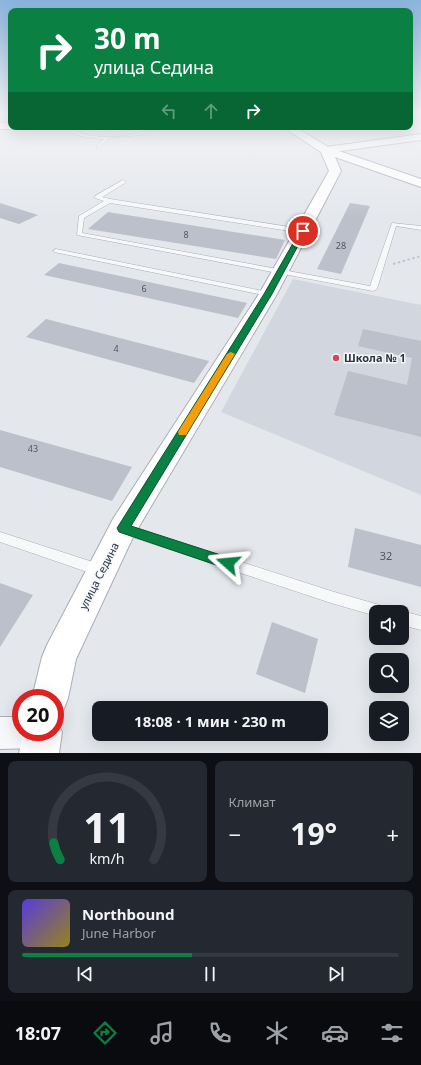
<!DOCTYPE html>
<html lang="ru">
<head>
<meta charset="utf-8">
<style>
  :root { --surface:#171b24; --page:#242831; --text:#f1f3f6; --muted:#9ea1a6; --line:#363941; --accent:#0b8043 }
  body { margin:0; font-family:"Noto Sans",sans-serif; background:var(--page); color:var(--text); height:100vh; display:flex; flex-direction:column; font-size:15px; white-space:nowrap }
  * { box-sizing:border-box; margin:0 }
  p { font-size:13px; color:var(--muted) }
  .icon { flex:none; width:22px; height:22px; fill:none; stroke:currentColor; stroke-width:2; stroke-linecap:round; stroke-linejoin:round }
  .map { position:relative; height:753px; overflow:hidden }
  .panel { display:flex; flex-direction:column; gap:8px; padding:8px; background:#0d0f14; flex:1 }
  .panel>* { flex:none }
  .hud { position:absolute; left:8px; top:8px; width:405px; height:122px; border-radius:8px; box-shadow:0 4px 16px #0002; background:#0b8043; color:#fff; overflow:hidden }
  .tools { position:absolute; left:369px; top:605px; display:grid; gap:8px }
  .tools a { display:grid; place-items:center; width:40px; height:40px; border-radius:8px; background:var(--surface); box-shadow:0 4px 16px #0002; font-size:20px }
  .speed { position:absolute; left:12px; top:689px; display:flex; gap:8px; font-size:20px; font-weight:700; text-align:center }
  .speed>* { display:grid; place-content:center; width:52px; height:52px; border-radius:50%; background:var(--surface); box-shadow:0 4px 16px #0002; line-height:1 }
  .speed .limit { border:6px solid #d22; background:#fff; color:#111 }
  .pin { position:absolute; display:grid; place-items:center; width:34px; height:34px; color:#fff; margin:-17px; border:2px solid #fff; border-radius:50%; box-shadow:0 1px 4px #0007 }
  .me { position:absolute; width:44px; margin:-22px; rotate:288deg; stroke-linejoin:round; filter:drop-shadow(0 0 3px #0008) }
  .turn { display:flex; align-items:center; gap:14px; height:84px; padding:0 20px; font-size:18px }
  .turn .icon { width:52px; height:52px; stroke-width:2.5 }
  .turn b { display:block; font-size:28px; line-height:34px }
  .lanes { display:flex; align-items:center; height:38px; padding:0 20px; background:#0003; justify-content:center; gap:20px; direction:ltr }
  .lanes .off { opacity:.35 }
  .big { font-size:30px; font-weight:700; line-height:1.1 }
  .panel .card { flex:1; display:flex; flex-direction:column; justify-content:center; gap:6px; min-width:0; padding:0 14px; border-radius:8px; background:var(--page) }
  .panel .dial { align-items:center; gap:0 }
  .dial svg { height:104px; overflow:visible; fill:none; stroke:var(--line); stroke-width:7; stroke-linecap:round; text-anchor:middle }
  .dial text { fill:var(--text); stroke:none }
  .song { display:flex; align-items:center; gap:12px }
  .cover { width:48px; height:48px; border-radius:6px; background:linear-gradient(135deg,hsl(250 70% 55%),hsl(50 70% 35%)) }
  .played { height:4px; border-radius:2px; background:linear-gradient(90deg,var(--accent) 45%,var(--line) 45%) }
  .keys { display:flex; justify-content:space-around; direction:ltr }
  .heat { display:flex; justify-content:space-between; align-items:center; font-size:22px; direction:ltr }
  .panel .tiles { flex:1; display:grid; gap:8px; grid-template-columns:1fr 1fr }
  .card:last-child { grid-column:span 2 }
  .trip { position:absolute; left:92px; top:701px; width:236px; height:40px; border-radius:8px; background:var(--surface); box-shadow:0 4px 16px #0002; font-weight:700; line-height:40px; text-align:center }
  .tab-bar { display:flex; height:64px; justify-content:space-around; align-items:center; background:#090b0e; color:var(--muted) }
  .tab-bar .icon { width:28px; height:28px }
  .tab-bar .current { color:var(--accent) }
  .tab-bar b { font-size:18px; color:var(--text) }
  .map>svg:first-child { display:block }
</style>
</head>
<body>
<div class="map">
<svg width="421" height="753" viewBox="0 0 421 753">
  <rect width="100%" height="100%" fill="#e4e7ec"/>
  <!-- built -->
  <path fill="#d2d6de" d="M293 279 421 305V495L221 412Z"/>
  <!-- building -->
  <path fill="#bbc0ca" d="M0 203 38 215 19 224 0 218Z
    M350 203 370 206 341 274 317 269Z
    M108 212 285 240 276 259 88 229Z
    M59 263 247 303 238 318 44 275Z
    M46 319 209 361 194 383 26 337Z
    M363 329 421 341V437L334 415 348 371 407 385 412 358 358 346Z
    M0 430 132 467 112 501 0 467Z
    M355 528 421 545V587L348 567Z
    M0 583 33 595 0 647Z
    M272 622 318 639 305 693 256 674Z"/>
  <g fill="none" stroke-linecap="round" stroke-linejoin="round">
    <defs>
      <path id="lane" d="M72 127H76L74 130C98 143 134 135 159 128L161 129 140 135 109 138 98 148 96 147 104 139C92 139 78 137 69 130Z
        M123 180 125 181V183L102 197 110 199 303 229 306 231 303 233 110 203 84 218 82 233 370 286 392 223 421 226V230L396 226 377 289 373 291 77 235 79 216 104 201 95 198V196Z
        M56 249 268 292 272 294 268 296 54 252 53 251Z
        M124 524 331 591 383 606 388 607 390 612H376V616L331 603 120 533 118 529 120 525Z
        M0 532 99 564 103 566 105 570 103 574 99 576 0 542Z
        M402 611 421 616V630L402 625V612H401Z"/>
      <path id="street" d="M421 134V140L326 153 321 150 326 147Z
        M0 717H21V732H54L49 743 38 748 0 749Z"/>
      <path id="secondary" d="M0 123H11V127H16L11 129H0Z
        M283 127H295L330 148 421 179V187L335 157 341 171 277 294 134 535 76 659 68 698 63 711 55 714V698H32L42 657 47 645 113 519 259 294 329 171 321 152Z
        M55 718 62 732 59 753H19L24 732H55Z"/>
    </defs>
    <!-- lane casing -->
    <use href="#lane" stroke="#a9aeb7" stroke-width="1"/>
    <!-- street casing -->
    <use href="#street" stroke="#a9aeb7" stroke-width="2"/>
    <!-- secondary casing -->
    <use href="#secondary" stroke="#a9aeb7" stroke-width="2"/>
    <!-- path-far1 -->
    <path stroke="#c2c5cb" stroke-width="1.5" stroke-dasharray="1.5 1.5" stroke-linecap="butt" d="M22 130 61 128"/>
    <!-- path -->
    <path stroke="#c2c5cb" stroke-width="2" stroke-dasharray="2.5 2.5" stroke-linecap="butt" d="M393 264 421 256"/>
    <!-- lane -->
    <use href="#lane" fill="#f7f8fa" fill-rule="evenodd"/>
    <!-- street -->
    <use href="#street" fill="#f7f8fa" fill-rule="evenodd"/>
    <!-- secondary -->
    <use href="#secondary" fill="#fff" fill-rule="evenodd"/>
  </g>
  <!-- sky -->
  <linearGradient id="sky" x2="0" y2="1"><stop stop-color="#8bb4dd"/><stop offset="0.52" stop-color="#f3f4f6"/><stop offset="1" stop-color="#f3f4f6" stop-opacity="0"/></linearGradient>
  <rect width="421" height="218" fill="url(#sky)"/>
  <!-- route -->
  <path fill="#0b8043" stroke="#07532c" d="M303 229 306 231 272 294 131 526 233 559 235 563 233 567 228 569 119 532 117 528 119 525 264 294 300 231Z"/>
  <!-- slow -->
  <path fill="#f59e0b" d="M231 352 235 354 186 435H179L178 432 179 430 227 354Z"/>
  <!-- markers -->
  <circle fill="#d1495b" stroke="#f4f6f9" stroke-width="1.5" cx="336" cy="358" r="4"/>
  <g text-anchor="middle" stroke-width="3" stroke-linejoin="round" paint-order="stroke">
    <!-- number labels -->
    <g font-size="9" fill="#4f5766">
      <text x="186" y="238">8</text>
      <text x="341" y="249">28</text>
      <text x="144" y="292">6</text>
      <text x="116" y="352">4</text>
      <text x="33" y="452">43</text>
    </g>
    <!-- poi labels -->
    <g font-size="11" font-weight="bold" fill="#2b3445" stroke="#f4f6f9" text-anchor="start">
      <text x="344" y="362">Школа № 1</text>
    </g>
    <!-- near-number labels -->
    <g font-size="11" fill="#4f5766">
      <text x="386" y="560">32</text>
    </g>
    <!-- street labels -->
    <g font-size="11" fill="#2b3445" stroke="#f4f6f9">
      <text transform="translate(99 576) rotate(-63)" y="4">улица Седина</text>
    </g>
  </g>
</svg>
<div class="tools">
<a><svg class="icon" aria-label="sound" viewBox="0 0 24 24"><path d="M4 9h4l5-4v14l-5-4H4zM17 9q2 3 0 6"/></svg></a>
<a><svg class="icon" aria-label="search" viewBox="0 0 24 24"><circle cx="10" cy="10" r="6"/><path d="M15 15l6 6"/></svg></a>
<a><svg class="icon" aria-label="layers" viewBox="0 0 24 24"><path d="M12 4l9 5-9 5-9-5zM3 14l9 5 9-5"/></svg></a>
</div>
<div class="speed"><div class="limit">20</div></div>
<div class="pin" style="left:303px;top:231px;background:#d93025"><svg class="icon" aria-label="arrive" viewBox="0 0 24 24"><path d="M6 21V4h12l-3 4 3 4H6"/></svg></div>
<svg class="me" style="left:228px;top:563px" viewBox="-20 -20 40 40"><path d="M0-17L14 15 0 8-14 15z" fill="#0b8043" stroke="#fff" stroke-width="4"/></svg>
<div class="trip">18:08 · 1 мин · 230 m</div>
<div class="hud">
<div class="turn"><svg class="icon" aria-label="right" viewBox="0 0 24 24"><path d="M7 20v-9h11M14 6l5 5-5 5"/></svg><div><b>30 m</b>улица Седина</div></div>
<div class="lanes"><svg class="icon off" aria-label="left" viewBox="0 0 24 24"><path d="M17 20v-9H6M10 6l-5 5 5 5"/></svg><svg class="icon off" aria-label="ahead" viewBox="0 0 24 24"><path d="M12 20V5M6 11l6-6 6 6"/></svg><svg class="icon" aria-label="right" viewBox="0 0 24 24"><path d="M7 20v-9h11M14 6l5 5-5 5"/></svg></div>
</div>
</div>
<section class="panel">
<div class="tiles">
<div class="card dial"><svg viewBox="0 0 100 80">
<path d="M14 69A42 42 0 1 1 86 69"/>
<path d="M14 69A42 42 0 0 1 9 56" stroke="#0b8043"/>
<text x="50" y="56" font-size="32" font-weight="700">11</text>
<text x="50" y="72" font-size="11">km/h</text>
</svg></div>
<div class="card"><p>Климат</p>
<div class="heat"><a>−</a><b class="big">19°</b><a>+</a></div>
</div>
<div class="card">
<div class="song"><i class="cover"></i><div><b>Northbound</b><p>June Harbor</p></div></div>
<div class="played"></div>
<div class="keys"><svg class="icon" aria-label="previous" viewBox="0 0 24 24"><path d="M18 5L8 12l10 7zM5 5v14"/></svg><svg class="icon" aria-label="pause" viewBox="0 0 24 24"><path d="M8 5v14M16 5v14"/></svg><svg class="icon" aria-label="next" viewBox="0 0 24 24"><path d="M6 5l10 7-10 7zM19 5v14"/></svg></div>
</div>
</div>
</section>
<nav class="tab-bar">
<b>18:07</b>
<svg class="icon current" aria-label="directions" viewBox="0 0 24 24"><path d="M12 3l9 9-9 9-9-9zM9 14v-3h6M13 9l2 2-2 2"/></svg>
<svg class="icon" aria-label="music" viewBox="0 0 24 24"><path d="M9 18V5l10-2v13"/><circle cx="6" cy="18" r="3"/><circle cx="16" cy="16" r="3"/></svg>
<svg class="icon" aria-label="phone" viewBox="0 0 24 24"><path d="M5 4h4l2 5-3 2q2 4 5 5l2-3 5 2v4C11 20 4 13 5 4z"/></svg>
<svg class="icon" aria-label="climate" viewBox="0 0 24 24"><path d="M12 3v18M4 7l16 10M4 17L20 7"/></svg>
<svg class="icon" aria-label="car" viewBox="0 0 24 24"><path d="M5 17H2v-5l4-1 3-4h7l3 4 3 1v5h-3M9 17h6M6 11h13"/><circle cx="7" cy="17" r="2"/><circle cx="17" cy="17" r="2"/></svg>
<svg class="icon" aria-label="filters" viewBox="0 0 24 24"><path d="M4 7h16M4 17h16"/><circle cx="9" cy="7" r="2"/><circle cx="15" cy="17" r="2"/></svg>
</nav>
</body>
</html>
